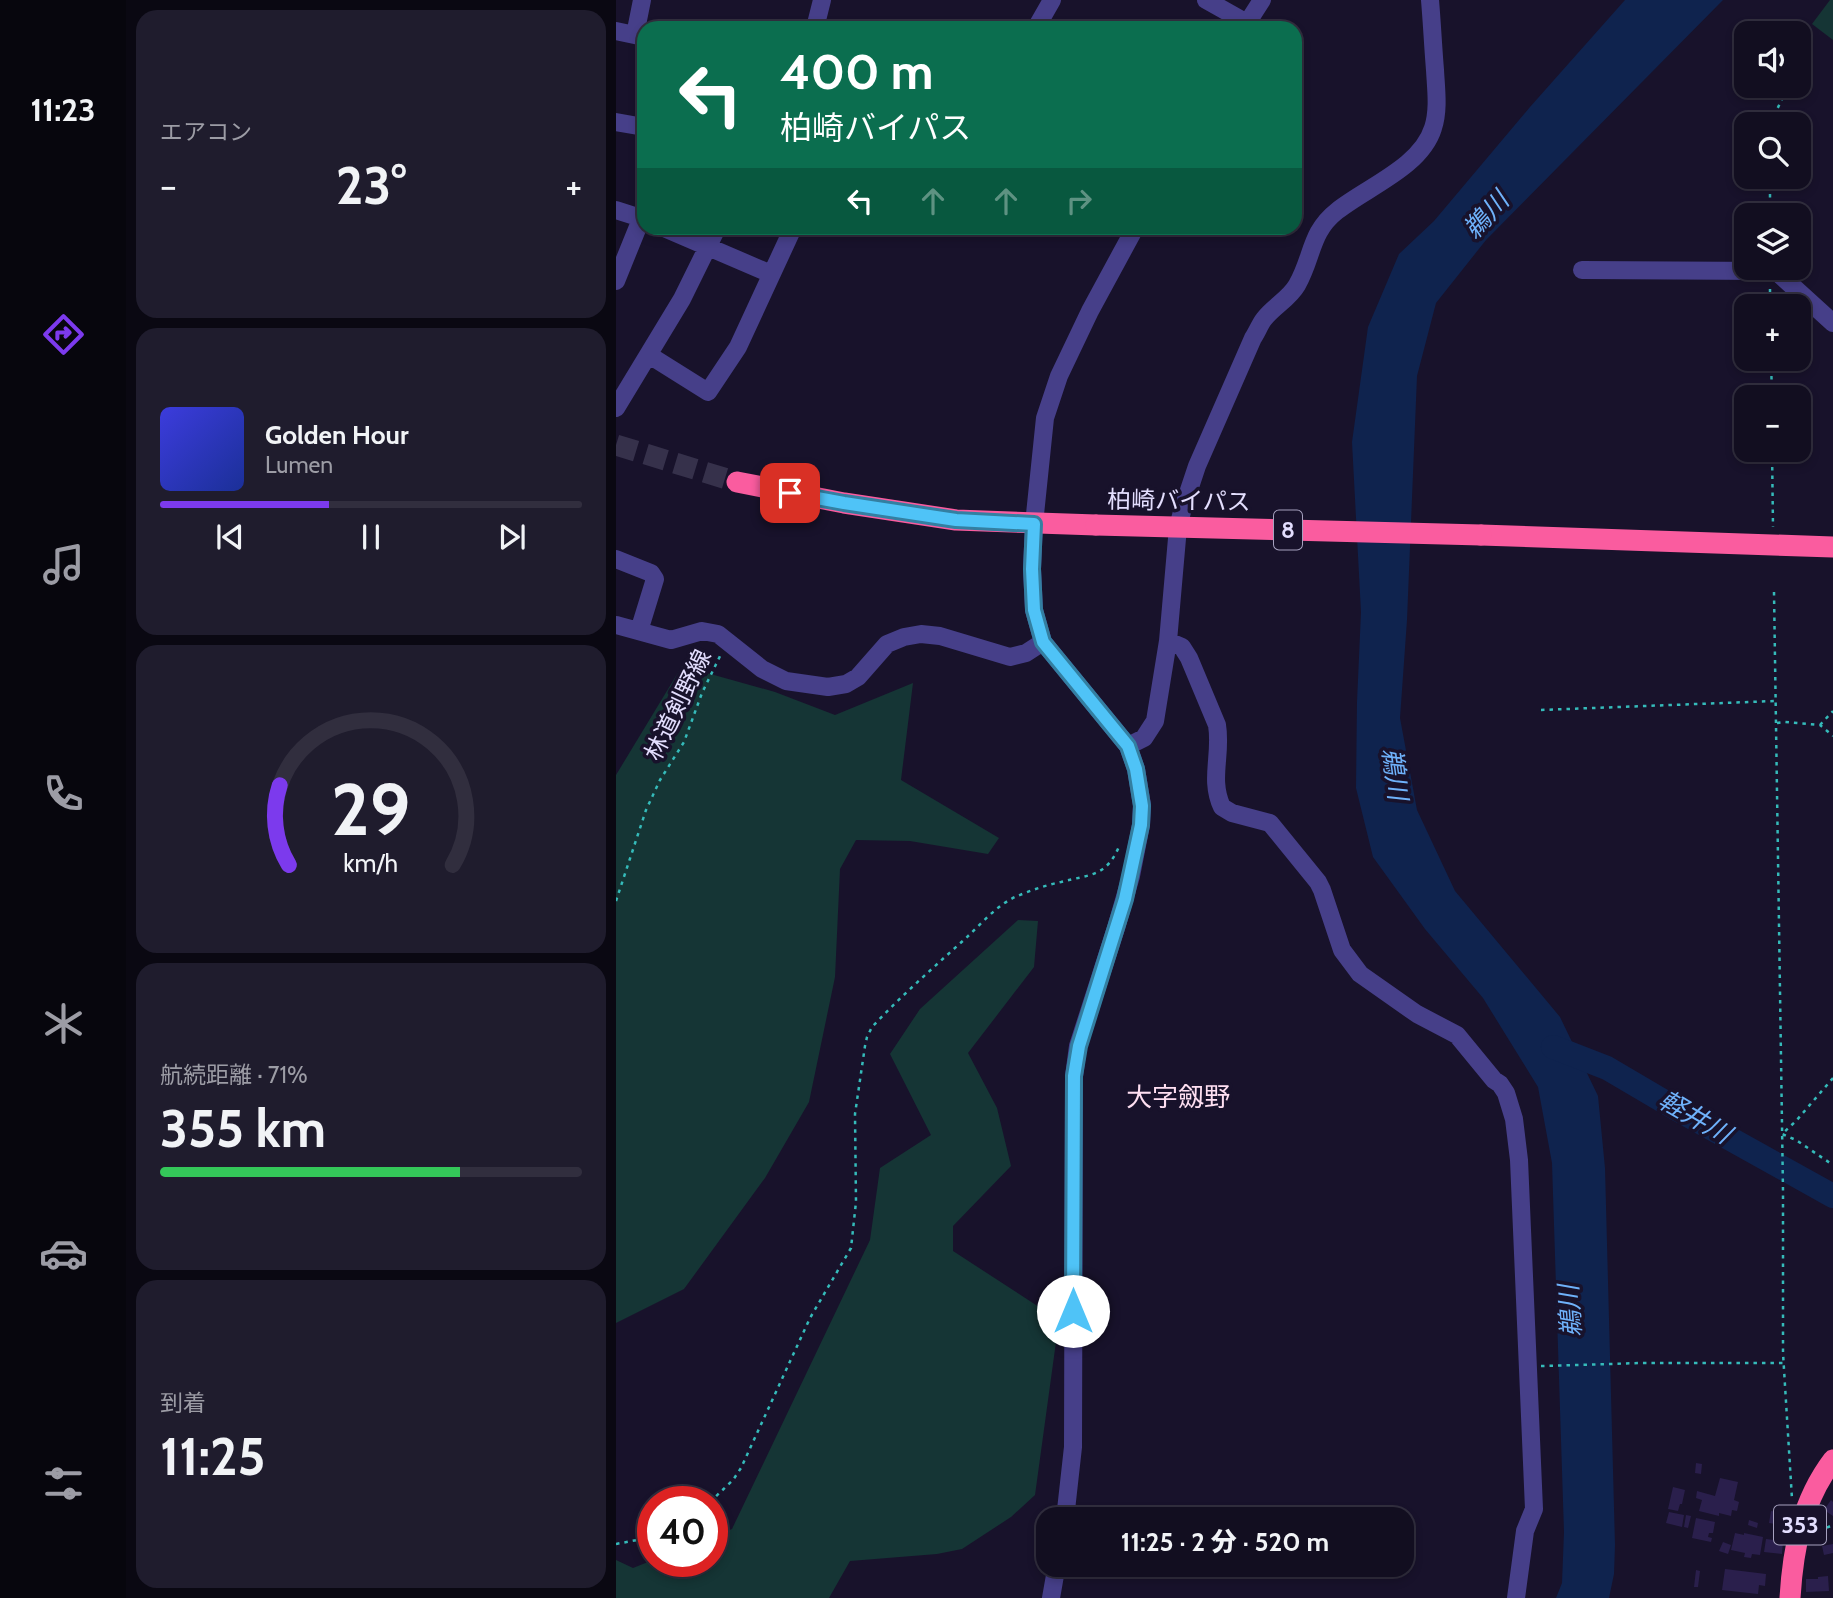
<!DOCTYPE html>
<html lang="ja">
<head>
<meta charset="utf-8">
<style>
  :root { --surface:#120e20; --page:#1f1c2d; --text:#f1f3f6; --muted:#9c9ca5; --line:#312e3e; --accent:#7c3aed }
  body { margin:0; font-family:Cabin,"Noto Sans JP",sans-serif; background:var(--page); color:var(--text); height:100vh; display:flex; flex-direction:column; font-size:26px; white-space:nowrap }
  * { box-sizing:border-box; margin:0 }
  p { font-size:23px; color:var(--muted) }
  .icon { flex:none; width:38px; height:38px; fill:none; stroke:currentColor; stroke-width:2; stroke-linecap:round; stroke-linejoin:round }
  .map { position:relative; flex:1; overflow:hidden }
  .side { display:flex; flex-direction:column; gap:10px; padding:10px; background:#0a0812; width:490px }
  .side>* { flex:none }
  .hud { position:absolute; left:21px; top:21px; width:665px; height:214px; border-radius:21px; box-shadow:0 4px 10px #0003,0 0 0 2px var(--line); background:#0b6e4f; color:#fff; overflow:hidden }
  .tools { position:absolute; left:1118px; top:21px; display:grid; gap:14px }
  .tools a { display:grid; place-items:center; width:77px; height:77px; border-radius:14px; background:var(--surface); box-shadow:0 4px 10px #0003,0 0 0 2px var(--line); font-size:35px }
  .speed { position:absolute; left:21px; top:1486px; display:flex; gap:14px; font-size:35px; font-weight:700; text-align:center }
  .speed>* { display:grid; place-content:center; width:91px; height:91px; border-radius:50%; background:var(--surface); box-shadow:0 4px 10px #0003,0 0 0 2px var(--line); line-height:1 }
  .speed .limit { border:10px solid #d22; background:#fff; color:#111 }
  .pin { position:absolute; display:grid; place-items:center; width:60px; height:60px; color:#fff; margin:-30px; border-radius:14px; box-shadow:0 4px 10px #0006 }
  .me { position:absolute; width:77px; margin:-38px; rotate:0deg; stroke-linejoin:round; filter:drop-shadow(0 0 5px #0008) }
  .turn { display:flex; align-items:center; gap:24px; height:147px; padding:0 28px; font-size:32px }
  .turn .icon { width:91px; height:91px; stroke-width:2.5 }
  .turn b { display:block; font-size:49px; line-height:60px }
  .lanes { display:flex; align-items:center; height:66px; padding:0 28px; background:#0003; justify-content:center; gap:35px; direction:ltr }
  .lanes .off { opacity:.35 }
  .big { font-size:52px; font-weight:800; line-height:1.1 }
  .side .card { flex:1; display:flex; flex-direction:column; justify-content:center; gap:10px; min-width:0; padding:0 24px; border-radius:21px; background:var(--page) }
  .side .dial { align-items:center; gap:0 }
  .dial svg { height:182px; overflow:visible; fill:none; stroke:var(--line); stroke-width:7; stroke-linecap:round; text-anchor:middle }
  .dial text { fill:var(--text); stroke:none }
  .song { display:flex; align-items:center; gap:21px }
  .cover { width:84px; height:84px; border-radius:10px; background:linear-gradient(135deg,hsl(240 70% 55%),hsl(230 70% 35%)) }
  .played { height:7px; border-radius:4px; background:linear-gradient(90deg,var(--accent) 40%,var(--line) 40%) }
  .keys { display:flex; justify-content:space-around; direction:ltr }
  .heat { display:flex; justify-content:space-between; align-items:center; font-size:38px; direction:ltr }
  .charge { height:10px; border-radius:5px; background:linear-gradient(90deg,#34c759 71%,var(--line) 0) }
  .trip { position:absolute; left:420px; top:1507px; width:378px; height:70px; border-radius:21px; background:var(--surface); box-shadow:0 4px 10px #0003,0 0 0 2px var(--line); font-weight:800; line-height:70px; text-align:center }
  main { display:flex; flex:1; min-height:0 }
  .tab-bar { display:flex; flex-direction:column; width:126px; justify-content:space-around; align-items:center; background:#07060d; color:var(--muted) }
  .tab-bar .icon { width:49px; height:49px }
  .tab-bar .current { color:var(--accent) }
  .tab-bar b { font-size:32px; color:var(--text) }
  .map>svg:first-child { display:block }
</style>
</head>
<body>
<main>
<nav class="tab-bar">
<b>11:23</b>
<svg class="icon current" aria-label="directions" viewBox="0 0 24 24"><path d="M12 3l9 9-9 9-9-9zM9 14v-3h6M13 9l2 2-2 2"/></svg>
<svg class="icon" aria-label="music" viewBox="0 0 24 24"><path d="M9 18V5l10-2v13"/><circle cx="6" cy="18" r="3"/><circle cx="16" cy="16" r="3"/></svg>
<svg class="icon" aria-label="phone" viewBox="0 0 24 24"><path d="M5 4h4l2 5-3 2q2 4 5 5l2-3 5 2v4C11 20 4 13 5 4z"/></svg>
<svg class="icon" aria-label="climate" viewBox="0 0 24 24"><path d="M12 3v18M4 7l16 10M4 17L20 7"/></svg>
<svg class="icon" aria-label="car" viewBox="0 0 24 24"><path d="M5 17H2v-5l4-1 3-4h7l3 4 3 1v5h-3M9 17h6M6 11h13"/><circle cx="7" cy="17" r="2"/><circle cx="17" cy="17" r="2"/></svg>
<svg class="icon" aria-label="filters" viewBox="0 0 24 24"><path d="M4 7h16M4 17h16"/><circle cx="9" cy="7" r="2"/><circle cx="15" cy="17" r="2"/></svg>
</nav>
<section class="side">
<div class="card"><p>エアコン</p>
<div class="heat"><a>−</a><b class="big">23°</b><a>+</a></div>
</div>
<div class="card">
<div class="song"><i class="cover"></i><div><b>Golden Hour</b><p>Lumen</p></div></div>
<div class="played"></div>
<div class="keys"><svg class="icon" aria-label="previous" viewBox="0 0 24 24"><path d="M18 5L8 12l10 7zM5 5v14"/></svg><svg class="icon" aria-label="pause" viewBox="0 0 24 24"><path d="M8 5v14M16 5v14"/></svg><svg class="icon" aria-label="next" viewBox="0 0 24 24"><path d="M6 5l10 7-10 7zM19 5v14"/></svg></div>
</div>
<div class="card dial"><svg viewBox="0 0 100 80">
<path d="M14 69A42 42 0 1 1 86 69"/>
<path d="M14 69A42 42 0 0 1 10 34" stroke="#7c3aed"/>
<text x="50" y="56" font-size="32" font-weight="700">29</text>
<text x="50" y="72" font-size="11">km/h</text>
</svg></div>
<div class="card"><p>航続距離 · 71%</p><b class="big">355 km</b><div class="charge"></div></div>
<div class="card"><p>到着</p><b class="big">11:25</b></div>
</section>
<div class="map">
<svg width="1217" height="1598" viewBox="0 0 1217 1598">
  <rect width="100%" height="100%" fill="#18122b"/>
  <!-- green -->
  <path fill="#153535" d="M1214 0H1217V40L1196 24Z
    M66 666 159 692 219 715 297 683 285 780 383 838 372 854 294 841 240 840 224 869 219 977 193 1102 149 1178 68 1289 0 1323V775Z
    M402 920 422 921 418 967 352 1053 381 1108 395 1166 337 1226V1251L443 1320 419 1495 395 1517 346 1549 321 1554 234 1561 213 1598H0V1560L17 1568 37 1560 96 1561V1537L116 1529 254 1240 264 1168 315 1135 274 1054 304 1009Z"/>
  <!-- water -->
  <path fill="#0f234e" d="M1009 0H1107L870 240 820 303 801 376 791 620 784 718 801 810 839 891 944 1017 982 1096 989 1168 999 1545 998 1574 993 1598H940L946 1583 948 1532 936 1163 922 1087 867 998 809 929 757 857 740 788 741 702 745 612 736 442 752 327 783 254 818 221 914 107Z"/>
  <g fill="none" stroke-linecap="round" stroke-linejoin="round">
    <!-- river -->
    <path stroke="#0f234e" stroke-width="24" d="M937 1047 991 1068 1059 1108 1217 1196"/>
  </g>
  <!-- building -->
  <path fill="#2a1f4c" d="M1080 1463 1086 1464 1085 1474 1079 1473Z
    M1104 1478 1122 1482 1118 1500 1123 1502 1121 1511 1116 1510 1115 1516 1103 1513V1516L1083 1511 1086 1500 1080 1498 1081 1491 1099 1496Z
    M1057 1487 1069 1490 1066 1504H1064L1062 1511 1052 1509Z
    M1215 1500 1217 1502V1516L1208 1510Z
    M1155 1511 1167 1513 1165 1525 1153 1523Z
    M1053 1512 1068 1515 1066 1527 1050 1523Z
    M1070 1515 1075 1516 1072 1528 1068 1527Z
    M1080 1518 1099 1522 1097 1533H1093L1092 1537 1096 1538 1095 1542 1076 1538Z
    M1133 1520 1142 1523 1141 1528 1132 1525Z
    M1119 1533 1128 1535V1533L1147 1537 1144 1555 1136 1554 1135 1558 1128 1557 1129 1553 1115 1550Z
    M1150 1539 1167 1541 1166 1554 1148 1552Z
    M1107 1542 1115 1545 1112 1554 1103 1551Z
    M1217 1544V1553L1208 1555 1206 1546Z
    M1109 1569 1150 1574 1149 1586 1143 1585 1142 1594 1106 1590Z
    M1080 1570 1084 1571 1082 1587H1078Z
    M1212 1576 1213 1591 1190 1592V1579H1202V1577Z"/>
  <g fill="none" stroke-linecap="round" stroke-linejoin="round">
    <!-- highway-tunnel -->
    <path stroke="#36314b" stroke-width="21" stroke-dasharray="21 10" stroke-linecap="butt" d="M0 445 121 482"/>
    <!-- path -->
    <path stroke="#35bbba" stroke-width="2.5" stroke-dasharray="3.5 5" stroke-linecap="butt" d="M1157 124 1158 116 1172 86
      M1154 177V215
      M1154 289V306
      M1155 359 1156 397
      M1156 450 1157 527
      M1158 592 1167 1191V1353L1176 1499
      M925 710 1159 701
      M1161 723 1169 722 1204 725 1217 736
      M1204 725 1217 711
      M0 901 30 810 44 780 68 742 86 693 105 654
      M1217 1078 1180 1121 1166 1134 1180 1140 1217 1165
      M925 1366 1026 1363H1167
      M94 1502 117 1480 125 1468 194 1318 235 1248 240 1202 239 1114 249 1046 251 1037 256 1027C286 995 318 967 350 938 365 924 380 906 399 897 413 891 430 885 445 882 475 874 491 877 504 844
      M1203 1531 1217 1525
      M0 1544 37 1537"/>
    <!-- minor -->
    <path stroke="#463f89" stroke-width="18" d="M590 0 631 23
      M199 28 206 0
      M420 28 436 0
      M628 28 646 0
      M0 31 28 37
      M19 35 26 0
      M0 122 28 127
      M0 210 28 219
      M48 228 155 274
      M966 270 1154 271 1162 273 1217 323
      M0 281 28 212
      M33 355 92 392 122 347 177 228
      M0 408 66 299 101 228
      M0 559 35 573 39 579 23 631
      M0 625 55 640 86 631 102 634 146 669 170 681 212 687 230 684 242 677 271 644 288 637 305 634 324 636 394 657 410 653 427 642
      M552 641 566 647 573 658 601 725C606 755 593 779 606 807L616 813 654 823 702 882 706 890 726 950 744 974 801 1014 841 1035 878 1080 884 1084 890 1093 898 1119 903 1160 918 1509 909 1531 900 1598
      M512 746 528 738 539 721 552 641 562 527 567 508 581 466 637 338C641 332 644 324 648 319 658 306 673 299 681 285 697 257 694 232 721 211 751 187 805 167 817 128 823 110 820 89 819 70 817 46 816 23 814 0
      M449 1519 457 1447 458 1076 462 1046 500 928 515 876 525 825 526 805 520 769 512 746 427 642 418 610 416 569 418 524 429 418 443 376 474 311 519 228
      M435 1598 441 1564"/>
    <!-- highway -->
    <path stroke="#fa5c9f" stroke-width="21" d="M121 482 228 503 340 520 480 525
      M865 535 1217 547
      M1174 1598C1177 1548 1186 1501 1217 1460"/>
    <!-- highway-bridge -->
    <path stroke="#fa5c9f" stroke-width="21" d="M480 525 865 535"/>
  </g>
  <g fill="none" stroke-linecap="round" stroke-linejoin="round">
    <defs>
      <path id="route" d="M174 493 228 503 340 520 418 524 416 569 418 610 427 642 512 746 520 769 526 806 525 825 509 899 463 1046 458 1076 457 1311"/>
    </defs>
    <!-- route casing -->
    <use href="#route" stroke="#337fa1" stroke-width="18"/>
    <!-- route -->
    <use href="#route" stroke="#4fc3f7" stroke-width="12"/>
  </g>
  <g text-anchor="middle" stroke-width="7" stroke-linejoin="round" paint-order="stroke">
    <!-- shield labels -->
    <g fill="#18122b" stroke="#a6a1bf" stroke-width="2">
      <rect x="658" y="510.5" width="28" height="39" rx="5"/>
      <rect x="1158" y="1505.5" width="52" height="39" rx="5"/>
    </g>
    <g font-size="23" font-weight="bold" fill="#e3defe">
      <text x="672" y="538">8</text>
      <text x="1184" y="1533">353</text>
    </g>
    <!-- street labels -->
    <g font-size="24" fill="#e3defe" stroke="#18122b">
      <text transform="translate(563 501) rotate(1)" y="8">柏崎バイパス</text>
      <text transform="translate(62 705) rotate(-64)" y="8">林道剣野線</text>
    </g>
    <!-- water labels -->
    <g font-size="26" font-style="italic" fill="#6fb2fb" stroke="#18122b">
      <text transform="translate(870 215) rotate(-48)" y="9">鵜川</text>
      <text transform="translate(779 774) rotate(82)" y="9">鵜川</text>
      <text transform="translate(1079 1117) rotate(30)" y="9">軽井川</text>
      <text transform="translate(954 1311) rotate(-94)" y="9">鵜川</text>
    </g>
    <!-- neighbourhood labels -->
    <g font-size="26" fill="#fedff1" stroke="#18122b">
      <text x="562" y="1106">大字劔野</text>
    </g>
  </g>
</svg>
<div class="tools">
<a><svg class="icon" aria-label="sound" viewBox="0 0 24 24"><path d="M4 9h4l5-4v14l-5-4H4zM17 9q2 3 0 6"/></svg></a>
<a><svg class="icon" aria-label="search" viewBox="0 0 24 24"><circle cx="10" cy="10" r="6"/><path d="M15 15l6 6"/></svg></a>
<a><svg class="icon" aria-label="layers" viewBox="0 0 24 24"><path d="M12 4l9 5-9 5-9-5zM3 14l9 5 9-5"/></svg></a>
<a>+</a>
<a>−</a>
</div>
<div class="speed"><div class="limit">40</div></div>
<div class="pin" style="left:174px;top:493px;background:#d93025"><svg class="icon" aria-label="arrive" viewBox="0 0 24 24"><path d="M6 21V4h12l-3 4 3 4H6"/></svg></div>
<svg class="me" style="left:457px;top:1311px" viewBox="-20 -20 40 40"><circle r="19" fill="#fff"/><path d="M0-13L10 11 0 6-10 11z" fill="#4fc3f7"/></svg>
<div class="trip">11:25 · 2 分 · 520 m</div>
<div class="hud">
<div class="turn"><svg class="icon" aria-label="left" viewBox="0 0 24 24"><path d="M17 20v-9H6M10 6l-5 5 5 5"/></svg><div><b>400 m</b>柏崎バイパス</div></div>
<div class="lanes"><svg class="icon" aria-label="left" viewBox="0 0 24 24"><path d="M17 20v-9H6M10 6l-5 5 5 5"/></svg><svg class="icon off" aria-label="ahead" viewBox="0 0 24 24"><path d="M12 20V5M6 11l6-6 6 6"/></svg><svg class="icon off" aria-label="ahead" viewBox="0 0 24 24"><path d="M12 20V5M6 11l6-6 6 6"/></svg><svg class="icon off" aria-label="right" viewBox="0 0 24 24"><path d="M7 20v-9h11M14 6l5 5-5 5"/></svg></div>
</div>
</div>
</main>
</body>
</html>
